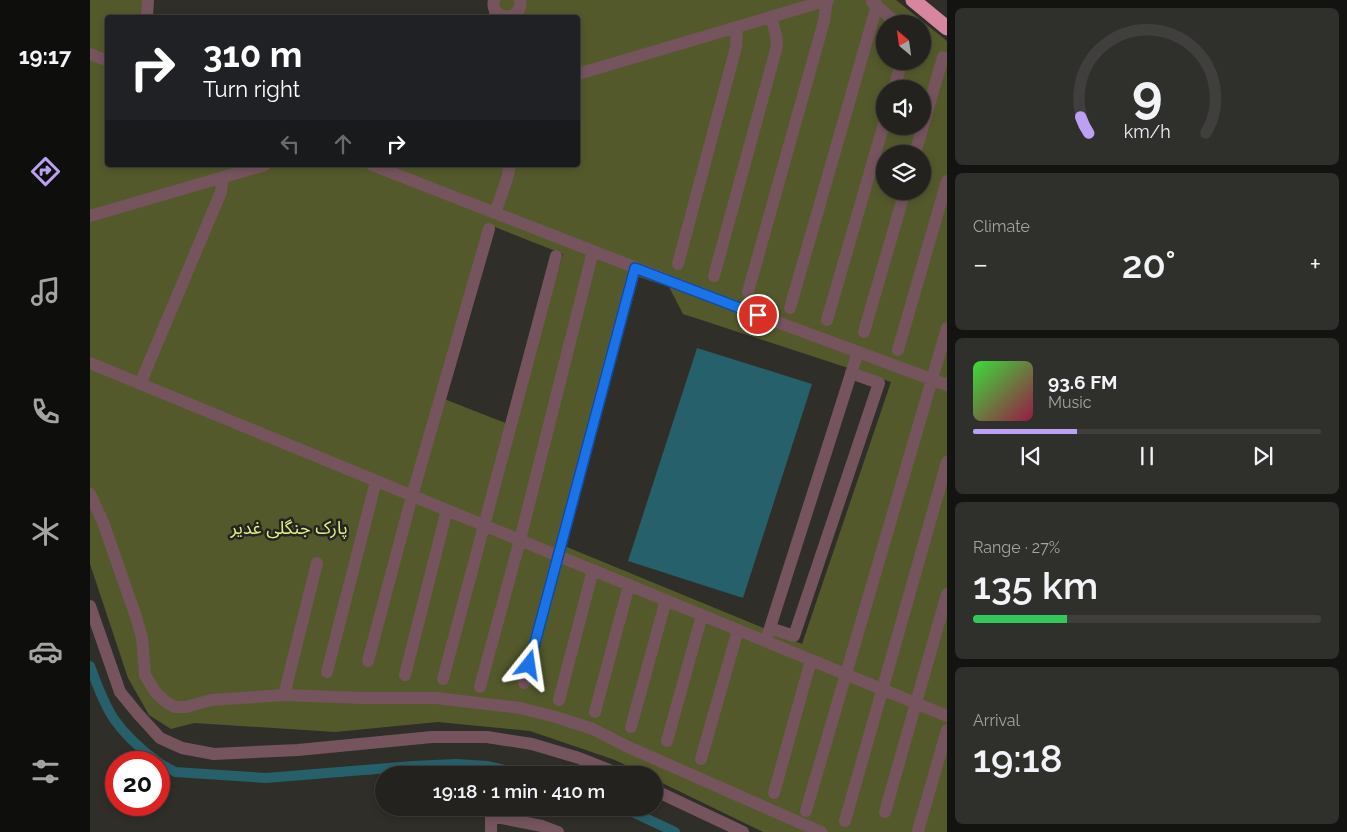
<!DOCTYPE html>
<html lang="en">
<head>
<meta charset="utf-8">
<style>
  :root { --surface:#23221f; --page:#2f2f2c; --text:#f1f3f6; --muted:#a3a4a4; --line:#403f3d; --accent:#bca0f2 }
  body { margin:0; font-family:Raleway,"Noto Sans Arabic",sans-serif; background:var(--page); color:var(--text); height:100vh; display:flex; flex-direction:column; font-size:19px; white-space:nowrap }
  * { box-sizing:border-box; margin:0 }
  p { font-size:16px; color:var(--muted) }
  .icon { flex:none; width:28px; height:28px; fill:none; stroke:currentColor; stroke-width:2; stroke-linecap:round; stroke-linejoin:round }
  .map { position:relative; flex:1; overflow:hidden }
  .drawer { display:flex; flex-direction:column; gap:8px; padding:8px; background:#131311; width:400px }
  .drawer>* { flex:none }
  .top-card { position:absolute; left:15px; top:15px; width:475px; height:152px; border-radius:5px; box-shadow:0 2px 8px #0003,0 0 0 1px var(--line); background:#202124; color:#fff; overflow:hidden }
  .needle { width:32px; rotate:331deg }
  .fabs { position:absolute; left:786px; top:15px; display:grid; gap:10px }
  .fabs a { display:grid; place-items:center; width:55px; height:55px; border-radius:50%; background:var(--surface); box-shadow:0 2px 8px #0003,0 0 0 1px var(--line); font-size:25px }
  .speed { position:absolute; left:15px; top:751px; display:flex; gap:10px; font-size:25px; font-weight:700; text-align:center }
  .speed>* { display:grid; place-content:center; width:65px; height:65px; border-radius:50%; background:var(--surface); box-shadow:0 2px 8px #0003,0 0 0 1px var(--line); line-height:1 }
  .speed .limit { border:8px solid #d22; background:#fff; color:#111 }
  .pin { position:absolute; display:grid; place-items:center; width:42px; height:42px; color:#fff; margin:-21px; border:2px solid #fff; border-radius:50%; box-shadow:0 1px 5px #0007 }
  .me { position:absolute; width:55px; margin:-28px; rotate:15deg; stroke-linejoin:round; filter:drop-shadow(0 0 4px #0008) }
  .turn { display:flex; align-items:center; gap:18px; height:105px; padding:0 15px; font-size:22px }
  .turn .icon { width:65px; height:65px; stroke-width:2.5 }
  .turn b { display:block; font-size:35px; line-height:42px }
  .lanes { display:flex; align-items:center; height:48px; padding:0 15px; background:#0003; justify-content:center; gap:25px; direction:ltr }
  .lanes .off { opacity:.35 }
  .big { font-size:38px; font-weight:600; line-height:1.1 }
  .drawer .tile { flex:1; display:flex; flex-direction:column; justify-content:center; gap:8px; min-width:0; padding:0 18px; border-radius:8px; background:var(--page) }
  .drawer .dial { align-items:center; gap:0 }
  .dial svg { height:130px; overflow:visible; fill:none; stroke:var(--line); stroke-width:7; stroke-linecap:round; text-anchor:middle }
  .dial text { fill:var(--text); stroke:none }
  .song { display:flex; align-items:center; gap:15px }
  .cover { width:60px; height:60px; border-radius:8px; background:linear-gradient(135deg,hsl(120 70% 55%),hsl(340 70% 35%)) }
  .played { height:5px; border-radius:2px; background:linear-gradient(90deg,var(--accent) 30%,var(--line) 30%) }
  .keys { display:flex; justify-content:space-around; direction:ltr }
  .heat { display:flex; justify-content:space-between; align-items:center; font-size:28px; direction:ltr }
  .charge { height:8px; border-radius:4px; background:linear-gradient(90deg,#34c759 27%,var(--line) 0) }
  .trip { position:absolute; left:285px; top:766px; width:288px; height:50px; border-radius:25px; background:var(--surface); box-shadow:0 2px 8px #0003,0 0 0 1px var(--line); font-weight:600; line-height:50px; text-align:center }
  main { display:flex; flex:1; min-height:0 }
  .menu { display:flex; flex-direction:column; width:90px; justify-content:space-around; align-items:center; background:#0e0e0c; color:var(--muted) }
  .menu .icon { width:35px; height:35px }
  .menu .current { color:var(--accent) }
  .menu b { font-size:22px; color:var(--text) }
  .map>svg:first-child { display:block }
</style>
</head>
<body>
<main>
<nav class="menu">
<b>19:17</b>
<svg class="icon current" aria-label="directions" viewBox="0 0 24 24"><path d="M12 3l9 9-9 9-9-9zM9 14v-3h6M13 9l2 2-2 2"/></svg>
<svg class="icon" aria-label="music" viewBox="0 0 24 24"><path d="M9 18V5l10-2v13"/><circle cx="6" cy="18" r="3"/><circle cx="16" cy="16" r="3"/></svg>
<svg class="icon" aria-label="phone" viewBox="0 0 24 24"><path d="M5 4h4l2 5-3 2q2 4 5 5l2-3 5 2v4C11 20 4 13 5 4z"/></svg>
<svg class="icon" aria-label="climate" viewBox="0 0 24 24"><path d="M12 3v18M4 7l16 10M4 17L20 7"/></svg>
<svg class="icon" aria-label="car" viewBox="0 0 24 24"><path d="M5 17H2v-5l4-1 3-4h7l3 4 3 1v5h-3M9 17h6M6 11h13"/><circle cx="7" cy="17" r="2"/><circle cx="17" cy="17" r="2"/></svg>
<svg class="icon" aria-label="filters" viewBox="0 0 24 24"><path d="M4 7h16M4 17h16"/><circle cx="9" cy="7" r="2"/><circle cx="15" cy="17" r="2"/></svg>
</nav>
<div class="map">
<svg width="857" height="832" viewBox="0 0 857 832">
  <rect width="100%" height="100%" fill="#2f2e29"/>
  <!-- green -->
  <path fill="#54592c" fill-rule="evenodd" d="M0 0H59V17L18 18V165H488V18L398 17 403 0H806L857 41V832H673L564 779V775H556L525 760 440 731 348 722 245 732 104 723 81 729 59 715 38 678 0 564ZM795 24H832V61H795ZM795 89H832V126H795ZM795 154H832V191H795ZM405 227 473 254 423 426 349 397ZM549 277 579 287 593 314 801 382 712 644 472 545Z"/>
  <!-- water -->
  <path fill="#26606a" d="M607 348 722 384 653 598 538 561Z"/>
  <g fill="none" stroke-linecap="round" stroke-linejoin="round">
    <!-- canal -->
    <path stroke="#26606a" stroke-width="10" d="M0 666C7 684 13 703 24 719 35 735 53 751 68 762
      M69 763 85 772 176 778 323 766 366 764 398 766 437 775
      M534 808 585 832"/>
    <!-- minor -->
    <path stroke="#75545d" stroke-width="12" d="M404 0C399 22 434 22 430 0
      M782 2 808 24
      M57 18 58 0
      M0 54 18 61
      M488 74 738 0
      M804 89 812 61
      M825 154 853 57 857 60
      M282 165 652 309 857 385
      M405 213 417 179 420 165
      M0 216 175 165
      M588 264 646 47 647 27
      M624 276 687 46 686 35 681 17
      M658 292 734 21 737 0
      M700 308 787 5
      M737 320 795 120
      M774 332 815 191
      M808 350 857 181
      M0 363 857 716
      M50 384 131 192 133 177
      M0 494 13 522 46 617 52 638 55 675 66 693 76 702 85 707H96L121 700 194 695 273 698H346L430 708 466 717 503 729 536 746 731 832
      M0 606 30 692 48 714 70 738 92 748 124 754 208 750 342 737H397L442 744 489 758 532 775
      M680 628 704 636 789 383 761 373
      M678 634 768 352
      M278 661 322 496 399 229
      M237 672 286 481
      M315 675 357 510
      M353 679 466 256
      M434 683 545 267
      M390 687 430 540 503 251
      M194 695 227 563
      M469 700 503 570
      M505 712 539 585
      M541 727 576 600
      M577 741 612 615
      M611 759 648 630
      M564 790 653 832
      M684 793 721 660
      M716 811 857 328
      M795 812 857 594
      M755 821 857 462
      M828 831 857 730
      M401 832V816L452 826 468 832"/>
    <!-- highway -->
    <path stroke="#d6869e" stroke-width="15" d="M823 0 857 28"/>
  </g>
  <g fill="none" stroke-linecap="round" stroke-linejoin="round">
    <defs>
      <path id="route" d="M439 665 545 268 668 315"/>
    </defs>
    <!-- route casing -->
    <use href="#route" stroke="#114b97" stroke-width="12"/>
    <!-- route -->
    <use href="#route" stroke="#1a73e8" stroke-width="9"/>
  </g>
  <g text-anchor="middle" stroke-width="5" stroke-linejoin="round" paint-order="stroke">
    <!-- park labels -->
    <g font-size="18" fill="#e2ef84" stroke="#252420">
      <text x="199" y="534">پارک جنگلی غدیر</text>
    </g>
  </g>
</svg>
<div class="fabs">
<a><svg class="needle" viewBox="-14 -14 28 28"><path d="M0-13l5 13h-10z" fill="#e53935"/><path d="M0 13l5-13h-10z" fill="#a3a4a4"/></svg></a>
<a><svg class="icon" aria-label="sound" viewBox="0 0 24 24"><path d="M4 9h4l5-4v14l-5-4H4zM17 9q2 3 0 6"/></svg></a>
<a><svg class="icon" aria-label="layers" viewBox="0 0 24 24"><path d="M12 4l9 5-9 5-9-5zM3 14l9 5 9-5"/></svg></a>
</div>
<div class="speed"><div class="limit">20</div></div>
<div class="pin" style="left:668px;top:315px;background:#d93025"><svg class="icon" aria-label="arrive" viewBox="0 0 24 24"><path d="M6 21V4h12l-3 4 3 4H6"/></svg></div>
<svg class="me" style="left:439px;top:665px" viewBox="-20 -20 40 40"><path d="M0-17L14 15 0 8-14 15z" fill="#1a73e8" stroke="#fff" stroke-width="4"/></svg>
<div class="trip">19:18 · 1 min · 410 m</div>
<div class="top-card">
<div class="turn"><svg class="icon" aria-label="right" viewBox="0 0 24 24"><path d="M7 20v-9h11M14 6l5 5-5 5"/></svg><div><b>310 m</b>Turn right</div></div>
<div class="lanes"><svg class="icon off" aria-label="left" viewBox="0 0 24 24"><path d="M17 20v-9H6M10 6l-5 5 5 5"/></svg><svg class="icon off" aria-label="ahead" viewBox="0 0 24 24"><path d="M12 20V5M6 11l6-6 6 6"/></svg><svg class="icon" aria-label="right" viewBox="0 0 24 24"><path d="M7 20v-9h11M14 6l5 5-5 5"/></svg></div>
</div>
</div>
<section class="drawer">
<div class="tile dial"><svg viewBox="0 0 100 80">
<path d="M14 69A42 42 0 1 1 86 69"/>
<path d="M14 69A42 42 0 0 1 9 59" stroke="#bca0f2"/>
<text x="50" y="56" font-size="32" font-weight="700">9</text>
<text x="50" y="72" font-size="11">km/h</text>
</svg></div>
<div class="tile"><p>Climate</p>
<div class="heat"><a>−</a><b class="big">20°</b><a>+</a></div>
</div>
<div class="tile">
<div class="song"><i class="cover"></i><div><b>93.6 FM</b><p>Music</p></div></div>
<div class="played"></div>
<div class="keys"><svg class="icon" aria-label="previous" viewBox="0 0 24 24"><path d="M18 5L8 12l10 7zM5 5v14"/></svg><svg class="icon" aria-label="pause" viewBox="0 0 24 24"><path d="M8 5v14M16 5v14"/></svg><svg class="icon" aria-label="next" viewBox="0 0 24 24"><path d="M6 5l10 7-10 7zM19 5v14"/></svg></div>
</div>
<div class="tile"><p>Range · 27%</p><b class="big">135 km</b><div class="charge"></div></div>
<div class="tile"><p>Arrival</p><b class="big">19:18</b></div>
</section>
</main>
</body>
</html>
